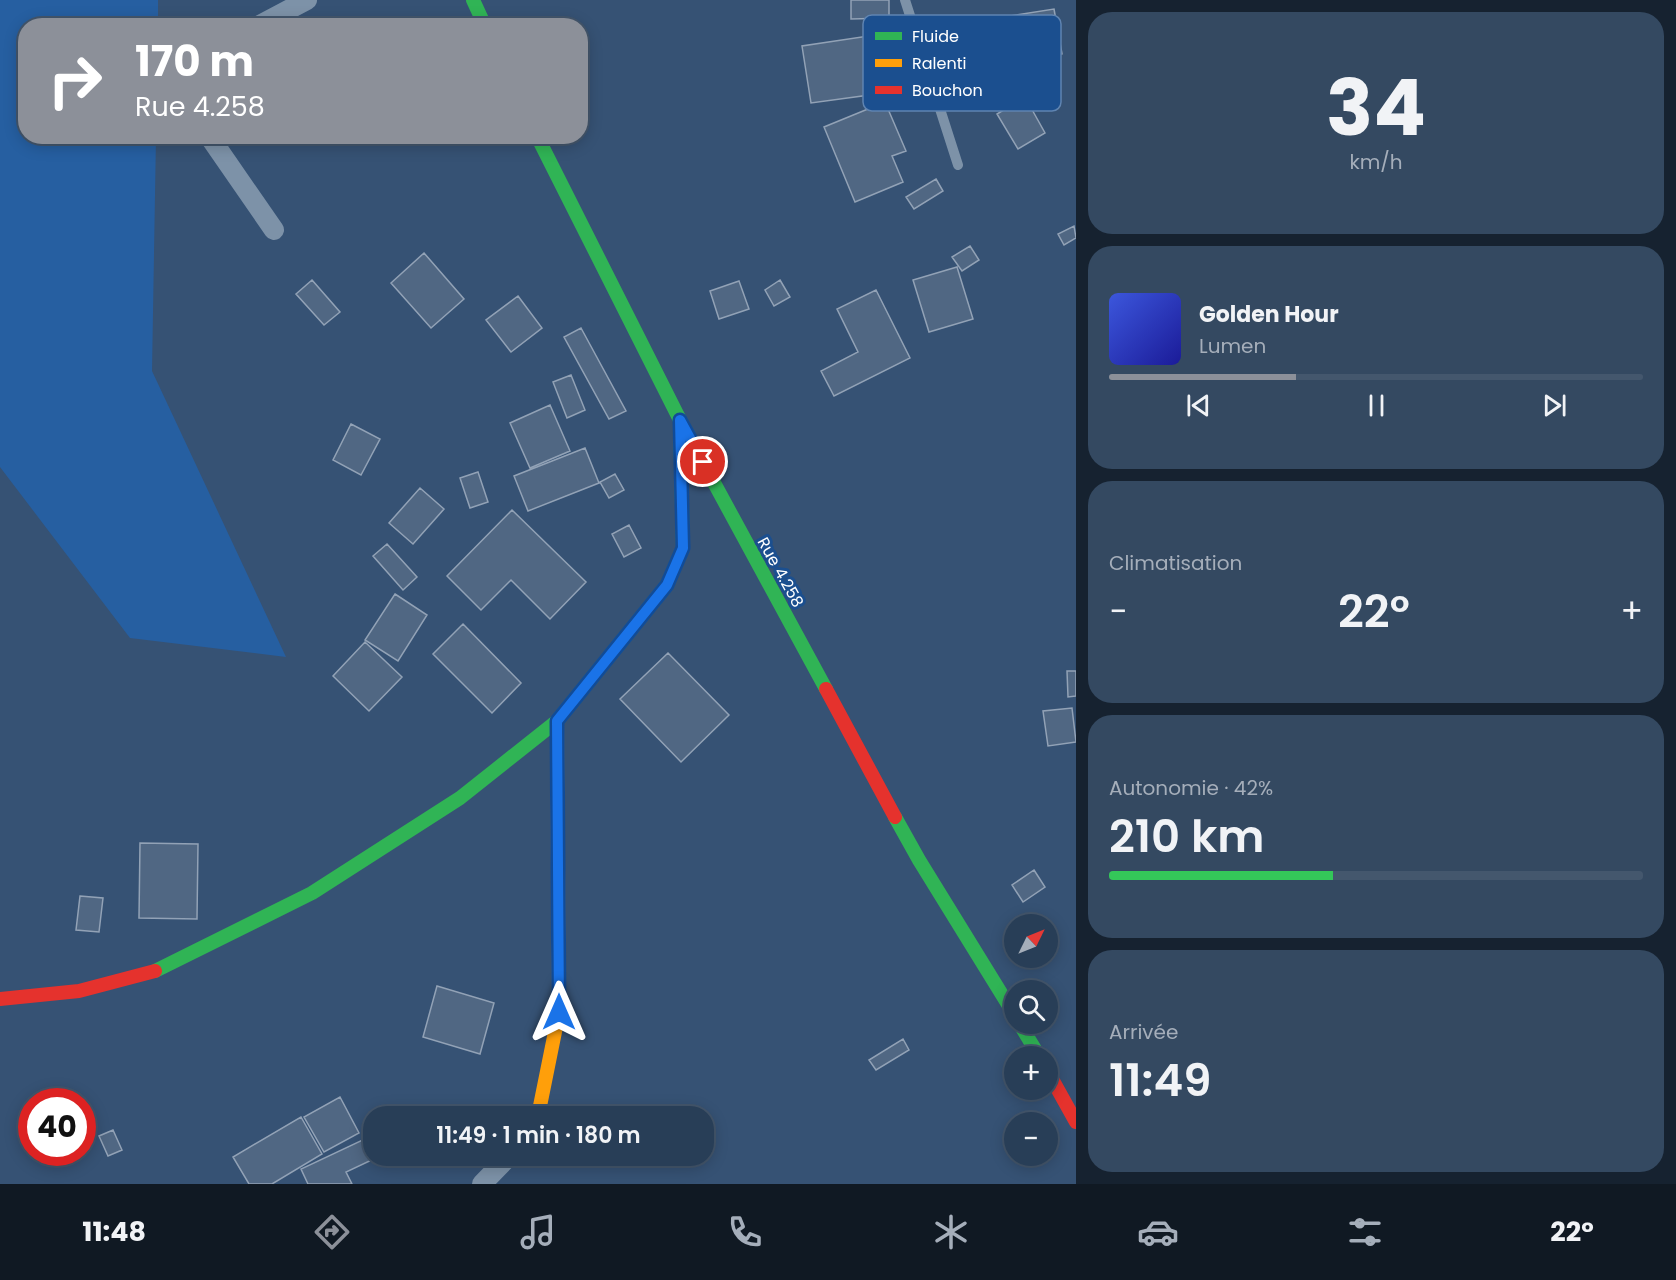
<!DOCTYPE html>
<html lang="fr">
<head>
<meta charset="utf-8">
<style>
  :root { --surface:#283e57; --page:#344961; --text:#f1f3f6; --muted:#a5aeba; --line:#44576d; --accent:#8c9099 }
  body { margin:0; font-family:Poppins,sans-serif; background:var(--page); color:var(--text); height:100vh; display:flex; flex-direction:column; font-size:22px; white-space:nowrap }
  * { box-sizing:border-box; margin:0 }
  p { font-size:20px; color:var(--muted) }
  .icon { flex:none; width:33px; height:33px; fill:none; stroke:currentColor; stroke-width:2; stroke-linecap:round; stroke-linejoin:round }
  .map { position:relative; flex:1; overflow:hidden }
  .details { display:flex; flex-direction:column; gap:12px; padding:12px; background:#162230; width:600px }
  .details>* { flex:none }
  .hud { position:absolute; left:18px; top:18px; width:570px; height:126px; border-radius:24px; box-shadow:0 3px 15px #0003,0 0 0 2px var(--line); background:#8c9099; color:#fff; overflow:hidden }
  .needle { width:39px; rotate:47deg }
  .fabs { position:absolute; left:1004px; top:914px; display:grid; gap:12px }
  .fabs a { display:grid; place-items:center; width:54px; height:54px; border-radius:50%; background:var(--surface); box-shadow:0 3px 15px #0003,0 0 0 2px var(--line); font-size:30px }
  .speed { position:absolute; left:18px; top:1088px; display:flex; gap:12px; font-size:30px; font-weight:700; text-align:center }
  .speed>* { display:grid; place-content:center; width:78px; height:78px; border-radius:50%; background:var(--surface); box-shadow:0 3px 15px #0003,0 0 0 2px var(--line); line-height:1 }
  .speed .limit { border:9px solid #d22; background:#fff; color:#111 }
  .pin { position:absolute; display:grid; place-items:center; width:51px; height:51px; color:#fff; margin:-26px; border:3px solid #fff; border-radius:50%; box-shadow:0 2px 6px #0007 }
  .me { position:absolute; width:66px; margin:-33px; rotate:0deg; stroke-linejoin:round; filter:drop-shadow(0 0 4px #0008) }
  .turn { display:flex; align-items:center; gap:21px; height:126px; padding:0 18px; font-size:27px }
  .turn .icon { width:78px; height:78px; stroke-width:2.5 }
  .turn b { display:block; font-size:42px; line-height:51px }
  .big { font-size:45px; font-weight:600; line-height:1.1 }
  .details .widget { flex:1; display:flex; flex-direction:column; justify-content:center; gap:9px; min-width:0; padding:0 21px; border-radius:24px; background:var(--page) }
  .details .dial { align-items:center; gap:0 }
  .dial b { font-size:78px; line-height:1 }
  .song { display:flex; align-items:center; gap:18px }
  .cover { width:72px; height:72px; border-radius:9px; background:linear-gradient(135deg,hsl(230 70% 55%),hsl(240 70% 35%)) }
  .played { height:6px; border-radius:3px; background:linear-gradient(90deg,var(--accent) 35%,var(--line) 35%) }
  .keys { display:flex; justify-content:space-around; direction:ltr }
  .heat { display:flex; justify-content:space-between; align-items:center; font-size:33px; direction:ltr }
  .charge { height:9px; border-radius:4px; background:linear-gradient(90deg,#34c759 42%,var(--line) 0) }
  .trip { position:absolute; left:363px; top:1106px; width:351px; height:60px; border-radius:24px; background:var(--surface); box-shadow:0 3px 15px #0003,0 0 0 2px var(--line); font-weight:600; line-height:60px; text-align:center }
  .tabs { display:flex; height:96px; justify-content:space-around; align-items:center; background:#101923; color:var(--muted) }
  .tabs .icon { width:42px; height:42px }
  .tabs .on { color:var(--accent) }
  .tabs b { font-size:27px; color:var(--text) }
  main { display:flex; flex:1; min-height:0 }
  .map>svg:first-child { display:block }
</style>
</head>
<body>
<main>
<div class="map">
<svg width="1076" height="1184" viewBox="0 0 1076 1184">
  <rect width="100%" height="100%" fill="#365274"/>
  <!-- green -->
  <path fill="#265fa1" d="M0 0H158V25L26 26V136L156 137 152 371 286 657 130 638 0 467Z"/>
  <!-- building -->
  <path fill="#506783" stroke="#92a2b6" stroke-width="1.5" d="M851 0H889V18L851 19Z
    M1054 9 1062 54 1010 62 1003 17Z
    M875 35 884 93 811 103 802 46Z
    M1025 97 1045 133 1018 149 997 114Z
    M885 102 906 151 892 156 903 182 855 202 824 127Z
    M936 179 943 191 914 209 906 197Z
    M1074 226 1076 238 1064 245 1058 234Z
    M970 246 979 260 962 271 952 257Z
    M424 253 464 299 431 328 391 283Z
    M957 267 973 319 929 332 913 280Z
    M312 280 340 312 324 325 296 294Z
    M780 280 790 297 774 306 765 290Z
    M739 281 749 309 719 319 710 291Z
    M876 290 910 358 834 396 821 371 858 352 837 309Z
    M518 296 542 328 511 352 486 320Z
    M581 328 626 411 609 419 564 337Z
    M571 375 585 410 567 418 553 382Z
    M550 405 570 451 530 468 510 423Z
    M351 424 380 439 361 475 333 460Z
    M585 448 599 483 528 511 514 476Z
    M478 472 488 502 470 508 460 478Z
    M615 474 624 490 609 498 600 482Z
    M420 488 444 509 413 544 389 523Z
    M512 510 586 582 550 619 511 580 481 610 447 576Z
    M629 525 641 548 624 557 612 534Z
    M387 544 417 577 403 590 373 556Z
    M395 594 427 615 398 661 365 640Z
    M463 624 521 683 492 713 433 654Z
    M365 642 402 677 369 711 333 676Z
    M668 653 729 715 681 762 620 699Z
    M1067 671H1076V696L1068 697Z
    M1072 708 1076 742 1048 746 1043 711Z
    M140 843 198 844 197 919 139 918Z
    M1034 870 1045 887 1023 902 1012 885Z
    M80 896 103 898 99 932 76 930Z
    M437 986 494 1003 480 1054 423 1037Z
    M903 1039 909 1050 876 1070 869 1060Z
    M340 1097 359 1133 324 1152 304 1117Z
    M301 1117 322 1154 272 1184H249L233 1157Z
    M113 1130 122 1150 108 1156 99 1136Z
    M371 1136 374 1155 380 1156 346 1172 352 1184H308L301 1169Z"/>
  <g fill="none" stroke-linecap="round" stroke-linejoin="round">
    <!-- lane -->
    <path stroke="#7d92a8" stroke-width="10" d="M905 0 958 165"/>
    <!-- street -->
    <path stroke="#7d92a8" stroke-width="20" d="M258 26 307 0
      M209 136 274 230
      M482 1184 510 1155"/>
    <!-- fast -->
    <path stroke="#30b455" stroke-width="14" d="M473 0 485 26
      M537 136 680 420 826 689
      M895 817 919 860 1014 1014
      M155 971 312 893 460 798 557 721 667 585 683 548 680 420
      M1019 1023 1039 1056"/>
    <!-- slow -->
    <path stroke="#ff9f0a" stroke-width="14" d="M538 1116 559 1012 557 721"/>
    <!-- jam -->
    <path stroke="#e5322d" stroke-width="14" d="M826 689 895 817
      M0 999 79 991 155 971
      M1047 1070 1076 1122"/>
  </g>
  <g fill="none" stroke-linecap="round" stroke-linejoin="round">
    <defs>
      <path id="route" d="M559 1012 557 721 667 585 683 548 680 420 703 462"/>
    </defs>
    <!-- route casing -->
    <use href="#route" stroke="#114b97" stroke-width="15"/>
    <!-- route -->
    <use href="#route" stroke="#1a73e8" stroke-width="10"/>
  </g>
  <g text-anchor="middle" stroke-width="6" stroke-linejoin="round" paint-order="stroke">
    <!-- street labels -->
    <g font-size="16" fill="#fff" stroke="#1b4f8f">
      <text transform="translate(781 572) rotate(61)" y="6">Rue 4.258</text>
    </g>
  </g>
  <!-- legend -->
  <rect x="863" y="15" width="198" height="96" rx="9" fill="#1b4f8f" stroke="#5f84b1" stroke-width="1.5"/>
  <rect x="875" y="32" width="27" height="8" fill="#30b455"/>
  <rect x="875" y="59" width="27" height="8" fill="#ff9f0a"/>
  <rect x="875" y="86" width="27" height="8" fill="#e5322d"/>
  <g font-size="16" fill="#fff">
    <text x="912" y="42">Fluide</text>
    <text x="912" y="69">Ralenti</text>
    <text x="912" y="96">Bouchon</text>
  </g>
</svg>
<div class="fabs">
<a><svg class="needle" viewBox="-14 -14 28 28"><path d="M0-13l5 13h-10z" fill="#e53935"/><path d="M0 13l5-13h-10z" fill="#a5aeba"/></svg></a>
<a><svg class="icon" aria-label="search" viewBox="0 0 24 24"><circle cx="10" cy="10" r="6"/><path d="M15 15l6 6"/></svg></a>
<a>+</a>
<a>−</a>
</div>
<div class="speed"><div class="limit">40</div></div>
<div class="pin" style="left:703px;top:462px;background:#d93025"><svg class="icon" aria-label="arrive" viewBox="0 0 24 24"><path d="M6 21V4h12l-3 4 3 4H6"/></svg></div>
<svg class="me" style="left:559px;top:1012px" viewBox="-20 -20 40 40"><path d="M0-17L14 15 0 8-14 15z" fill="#1a73e8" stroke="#fff" stroke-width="4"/></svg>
<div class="trip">11:49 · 1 min · 180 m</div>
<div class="hud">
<div class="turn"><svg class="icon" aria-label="right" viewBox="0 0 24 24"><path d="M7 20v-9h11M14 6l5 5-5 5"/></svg><div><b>170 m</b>Rue 4.258</div></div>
</div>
</div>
<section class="details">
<div class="widget dial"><b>34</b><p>km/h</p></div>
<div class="widget">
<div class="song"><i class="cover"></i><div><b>Golden Hour</b><p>Lumen</p></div></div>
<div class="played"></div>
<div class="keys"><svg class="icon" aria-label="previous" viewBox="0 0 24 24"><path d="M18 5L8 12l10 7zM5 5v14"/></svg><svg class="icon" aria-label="pause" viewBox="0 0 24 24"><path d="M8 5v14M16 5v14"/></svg><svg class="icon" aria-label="next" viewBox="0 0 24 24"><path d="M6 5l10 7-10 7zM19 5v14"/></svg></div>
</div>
<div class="widget"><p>Climatisation</p>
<div class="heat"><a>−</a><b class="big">22°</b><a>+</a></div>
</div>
<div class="widget"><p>Autonomie · 42%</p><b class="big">210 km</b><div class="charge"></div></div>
<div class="widget"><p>Arrivée</p><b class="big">11:49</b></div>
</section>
</main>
<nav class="tabs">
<b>11:48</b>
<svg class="icon on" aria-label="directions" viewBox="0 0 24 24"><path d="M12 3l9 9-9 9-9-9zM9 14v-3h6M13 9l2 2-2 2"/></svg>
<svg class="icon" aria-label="music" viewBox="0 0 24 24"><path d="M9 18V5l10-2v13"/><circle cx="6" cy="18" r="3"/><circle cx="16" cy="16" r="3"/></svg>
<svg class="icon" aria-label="phone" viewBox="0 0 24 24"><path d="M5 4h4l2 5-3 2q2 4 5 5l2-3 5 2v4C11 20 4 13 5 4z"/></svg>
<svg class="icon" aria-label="climate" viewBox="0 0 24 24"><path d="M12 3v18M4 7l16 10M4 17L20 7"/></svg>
<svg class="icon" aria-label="car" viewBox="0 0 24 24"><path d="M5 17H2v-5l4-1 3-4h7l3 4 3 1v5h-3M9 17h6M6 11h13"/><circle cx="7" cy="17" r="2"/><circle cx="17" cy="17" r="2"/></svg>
<svg class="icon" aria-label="filters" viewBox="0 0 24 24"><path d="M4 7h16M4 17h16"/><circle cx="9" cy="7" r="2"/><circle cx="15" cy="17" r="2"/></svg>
<b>22°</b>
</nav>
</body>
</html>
